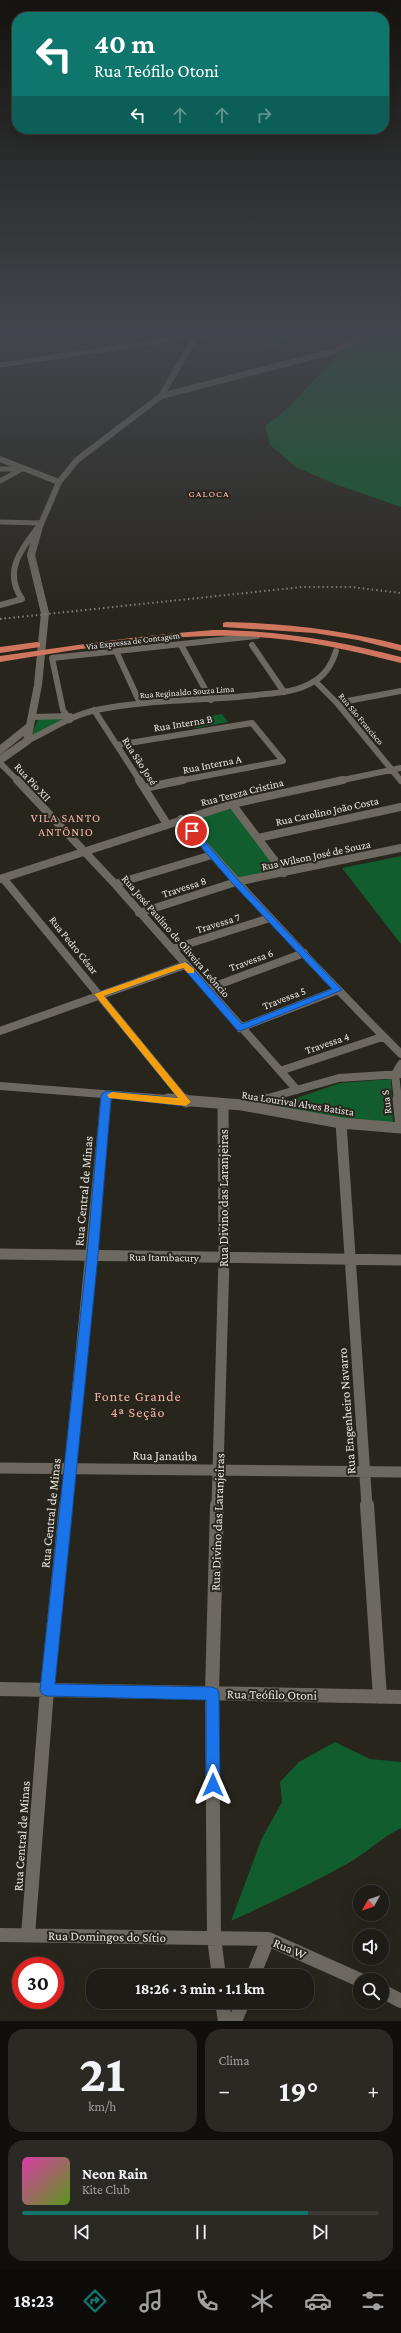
<!DOCTYPE html>
<html lang="pt">
<head>
<meta charset="utf-8">
<style>
  :root { --surface:#1e1c16; --page:#2b2923; --text:#f1f3f6; --muted:#a1a1a1; --line:#3c3a35; --accent:#0f766e }
  body { margin:0; font-family:"Crimson Pro",serif; background:var(--page); color:var(--text); height:100vh; display:flex; flex-direction:column; font-size:15px; white-space:nowrap }
  * { box-sizing:border-box; margin:0 }
  p { font-size:13px; color:var(--muted) }
  .icon { flex:none; width:22px; height:22px; fill:none; stroke:currentColor; stroke-width:2; stroke-linecap:round; stroke-linejoin:round }
  .map { position:relative; height:2021px; overflow:hidden }
  .panel { display:flex; flex-direction:column; gap:8px; padding:8px; background:#100f0c; flex:1 }
  .panel>* { flex:none }
  .hud { position:absolute; left:12px; top:12px; width:377px; height:122px; border-radius:16px; box-shadow:0 4px 16px #0002,0 0 0 1px var(--line); background:#0f766e; color:#fff; overflow:hidden }
  .needle { width:26px; rotate:230deg }
  .fabs { position:absolute; left:353px; top:1885px; display:grid; gap:8px }
  .fabs a { display:grid; place-items:center; width:36px; height:36px; border-radius:50%; background:var(--surface); box-shadow:0 4px 16px #0002,0 0 0 1px var(--line); font-size:20px }
  .speed { position:absolute; left:12px; top:1957px; display:flex; gap:8px; font-size:20px; font-weight:700; text-align:center }
  .speed>* { display:grid; place-content:center; width:52px; height:52px; border-radius:50%; background:var(--surface); box-shadow:0 4px 16px #0002,0 0 0 1px var(--line); line-height:1 }
  .speed .limit { border:6px solid #d22; background:#fff; color:#111 }
  .pin { position:absolute; display:grid; place-items:center; width:34px; height:34px; color:#fff; margin:-17px; border:2px solid #fff; border-radius:50%; box-shadow:0 1px 4px #0007 }
  .me { position:absolute; width:44px; margin:-22px; rotate:0deg; stroke-linejoin:round; filter:drop-shadow(0 0 3px #0008) }
  .turn { display:flex; align-items:center; gap:14px; height:84px; padding:0 16px; font-size:18px }
  .turn .icon { width:52px; height:52px; stroke-width:2.5 }
  .turn b { display:block; font-size:28px; line-height:34px }
  .lanes { display:flex; align-items:center; height:38px; padding:0 16px; background:#0003; justify-content:center; gap:20px; direction:ltr }
  .lanes .off { opacity:.35 }
  .big { font-size:30px; font-weight:700; line-height:1.1 }
  .panel .card { flex:1; display:flex; flex-direction:column; justify-content:center; gap:6px; min-width:0; padding:0 14px; border-radius:16px; background:var(--page) }
  .panel .dial { align-items:center; gap:0 }
  .dial b { font-size:52px; line-height:1 }
  .song { display:flex; align-items:center; gap:12px }
  .cover { width:48px; height:48px; border-radius:6px; background:linear-gradient(135deg,hsl(320 70% 55%),hsl(90 70% 35%)) }
  .played { height:4px; border-radius:2px; background:linear-gradient(90deg,var(--accent) 80%,var(--line) 80%) }
  .keys { display:flex; justify-content:space-around; direction:ltr }
  .heat { display:flex; justify-content:space-between; align-items:center; font-size:22px; direction:ltr }
  .panel .tiles { flex:1; display:grid; gap:8px; grid-template-columns:1fr 1fr }
  .card:last-child { grid-column:span 2 }
  .trip { position:absolute; left:86px; top:1969px; width:228px; height:40px; border-radius:16px; background:var(--surface); box-shadow:0 4px 16px #0002,0 0 0 1px var(--line); font-weight:700; line-height:40px; text-align:center }
  .menu { display:flex; height:64px; justify-content:space-around; align-items:center; background:#0c0b09; color:var(--muted) }
  .menu .icon { width:28px; height:28px }
  .menu .active { color:var(--accent) }
  .menu b { font-size:18px; color:var(--text) }
  .map>svg:first-child { display:block }
</style>
</head>
<body>
<div class="map">
<svg width="401" height="2021" viewBox="0 0 401 2021">
  <rect width="100%" height="100%" fill="#28251d"/>
  <!-- green -->
  <path fill="#115d2d" d="M281 333H297L274 346 262 344Z
    M372 333H401V507L335 484 296 467 270 445 265 426 288 408 338 354Z
    M222 714 228 722 196 728 191 720Z
    M38 719H64L31 737Z
    M232 807 280 870 238 880 187 821Z
    M401 856V944L342 868Z
    M391 1079 393 1124 343 1120 274 1106 340 1083Z
    M335 1742 370 1759 401 1762V1828C381 1838 366 1853 347 1864 309 1885 270 1903 231 1921L262 1838 282 1802 280 1782 299 1762Z"/>
  <g fill="none" stroke-linecap="round" stroke-linejoin="round">
    <!-- minor-far4 -->
    <path stroke="#6d6960" stroke-width="5" d="M0 365 196 336
      M0 469H26
      M0 481 20 470
      M0 522 40 523
      M35 531 38 527"/>
    <!-- minor-far3 -->
    <path stroke="#6d6960" stroke-width="6" d="M0 605 22 599C4 573 19 552 36 530
      M181 645 211 700
      M252 645 284 692
      M116 651 140 703
      M315 681 337 703 401 781
      M337 703 401 691
      M94 710 140 781
      M32 717 70 716
      M70 720 63 710 52 658 257 636
      M27 741C50 730 72 715 96 710 149 699 204 701 257 695 276 693 297 692 313 682 326 675 332 664 336 651
      M117 745 252 723 283 761 178 781
      M0 763 18 781
      M338 781 401 768"/>
    <!-- minor-far2 -->
    <path stroke="#6d6960" stroke-width="8" d="M17 780 115 884 297 1090
      M139 780 167 824
      M144 788 183 780
      M232 804 284 873
      M181 819C252 900 325 978 401 1054
      M258 838 401 807
      M3 878 185 1100
      M0 879 232 804 343 780
      M115 884 212 855
      M139 913 236 882 401 848
      M172 949 270 918
      M207 989 304 953
      M240 1028 338 990
      M0 1031 185 965
      M280 1071 382 1037
      M395 1074 398 1100
      M395 1074 401 1064
      M0 1086 180 1100
      M106 1100V1095
      M261 1100 339 1078 401 1074"/>
    <!-- minor-far1 -->
    <path stroke="#6d6960" stroke-width="11" d="M168 1099 242 1105 341 1123 401 1128
      M184 1099 186 1102
      M398 1099 401 1127
      M244 1105 265 1099
      M341 1123 367 1506
      M0 1254 401 1260
      M0 1468 401 1472
      M66 1506 106 1099
      M217 1506 224 1259 223 1105"/>
    <!-- minor -->
    <path stroke="#6d6960" stroke-width="14" d="M217 1505 212 1693 214 1938 219 1976
      M367 1505 380 1697
      M0 1689 401 1697
      M0 1935 268 1939 360 1980
      M28 1935 47 1690 66 1505
      M253 1976 268 1939
      M382 1991 401 2001
      M222 2002 225 2021
      M235 2021 243 2002"/>
    <!-- tertiary-far1 -->
    <path stroke="#6d6960" stroke-width="6" d="M196 336 209 333
      M161 396 335 351 366 333
      M0 459 59 482
      M38 531 59 482 77 460 161 396 196 336"/>
    <!-- tertiary -->
    <path stroke="#6d6960" stroke-width="8" d="M0 750 30 726
      M0 760 27 741 38 685 45 613 31 555 38 530"/>
    <!-- trunk -->
    <path fill="#d0765f" fill-rule="evenodd" d="M226 622C286 623 343 630 401 645V651L358 640 314 633 223 627V623Z
      M213 630C277 630 339 641 401 657V663C347 649 293 637 237 636 158 634 78 650 0 662V656C71 646 141 635 213 630Z
      M37 642 40 643V647L0 653V647Z"/>
    <!-- rail -->
    <path stroke="#838079" stroke-width="2" stroke-dasharray="1.5 3" stroke-linecap="butt" d="M0 619 302 587H351L401 593"/>
  </g>
  <!-- sky -->
  <linearGradient id="sky" x2="0" y2="1"><stop stop-color="#161410"/><stop offset="0.54" stop-color="#42464c"/><stop offset="1" stop-color="#42464c" stop-opacity="0"/></linearGradient>
  <rect width="401" height="616" fill="url(#sky)"/>
  <!-- route -->
  <path fill="#1a73e8" stroke="#114b97" d="M189 829H194L239 881 342 990 240 1031 237 1030 183 968 104 996 191 1102 186 1106 111 1098 98 1255 55 1684 212 1687 217 1689 219 1693 220 1785 218 1790 213 1792 208 1790 206 1785V1700L47 1696 42 1694 40 1690 87 1255 101 1095 106 1091 178 1098 94 994 185 962 188 963 242 1024 332 989 233 884 189 833Z"/>
  <!-- slow -->
  <path fill="#f59e0b" d="M185 962 194 969V973H188L183 968 104 996 191 1102 186 1106 109 1098 107 1095 112 1092 178 1098 94 994Z"/>
  <g text-anchor="middle" stroke-width="4" stroke-linejoin="round" paint-order="stroke">
    <!-- far-street labels -->
    <g font-size="9" fill="#e9e6e1" stroke="#28251d">
      <text transform="translate(133 641) rotate(-7)" y="3">Via Expressa de Contagem</text>
      <text transform="translate(187 692) rotate(-4)" y="3">Rua Reginaldo Souza Lima</text>
      <text transform="translate(361 719) rotate(50)" y="3">Rua São Francisco</text>
    </g>
    <!-- far-neighbourhood labels -->
    <g font-size="10" letter-spacing="1" fill="#f5b3a8" stroke="#28251d">
      <text x="209" y="497">GALOCA</text>
    </g>
    <!-- street labels -->
    <g font-size="11" fill="#e9e6e1" stroke="#28251d">
      <text transform="translate(183 723) rotate(-9)" y="4">Rua Interna B</text>
      <text transform="translate(140 761) rotate(57)" y="4">Rua São José</text>
      <text transform="translate(212 764) rotate(-11)" y="4">Rua Interna A</text>
      <text transform="translate(33 782) rotate(47)" y="4">Rua Pio XII</text>
      <text transform="translate(242 792) rotate(-14)" y="4">Rua Tereza Cristina</text>
      <text transform="translate(327 811) rotate(-12)" y="4">Rua Carolino João Costa</text>
      <text transform="translate(316 855) rotate(-12)" y="4">Rua Wilson José de Souza</text>
      <text transform="translate(184 887) rotate(-18)" y="4">Travessa 8</text>
      <text transform="translate(218 923) rotate(-17)" y="4">Travessa 7</text>
      <text transform="translate(176 936) rotate(49)" y="4">Rua José Paulino de Oliveira Leôncio</text>
      <text transform="translate(74 945) rotate(51)" y="4">Rua Pedro César</text>
      <text transform="translate(251 960) rotate(-20)" y="4">Travessa 6</text>
      <text transform="translate(284 998) rotate(-21)" y="4">Travessa 5</text>
      <text transform="translate(327 1043) rotate(-19)" y="4">Travessa 4</text>
      <text transform="translate(386 1102) rotate(-97)" y="4">Rua S</text>
      <text transform="translate(298 1103) rotate(9)" y="4">Rua Lourival Alves Batista</text>
      <text transform="translate(164 1257) rotate(1)" y="4">Rua Itambacury</text>
    </g>
    <!-- neighbourhood labels -->
    <g font-size="12" letter-spacing="1" fill="#f5b3a8" stroke="#28251d">
      <text x="66" y="822">VILA SANTO<tspan x="66" dy="14">ANTÔNIO</tspan></text>
    </g>
    <!-- near-street labels -->
    <g font-size="13" fill="#e9e6e1" stroke="#28251d">
      <text transform="translate(83 1191) rotate(-85)" y="5">Rua Central de Minas</text>
      <text transform="translate(223 1198) rotate(-90)" y="5">Rua Divino das Laranjeiras</text>
      <text transform="translate(346 1411) rotate(-94)" y="5">Rua Engenheiro Navarro</text>
      <text transform="translate(165 1455) rotate(1)" y="5">Rua Janaúba</text>
      <text transform="translate(50 1513) rotate(-84)" y="5">Rua Central de Minas</text>
      <text transform="translate(217 1522) rotate(-88)" y="5">Rua Divino das Laranjeiras</text>
      <text transform="translate(272 1694) rotate(1)" y="5">Rua Teófilo Otoni</text>
      <text transform="translate(21 1836) rotate(-86)" y="5">Rua Central de Minas</text>
      <text transform="translate(107 1936) rotate(1)" y="5">Rua Domingos do Sítio</text>
      <text transform="translate(290 1948) rotate(23)" y="5">Rua W</text>
    </g>
    <!-- near-neighbourhood labels -->
    <g font-size="14" letter-spacing="1" fill="#f5b3a8" stroke="#28251d">
      <text x="138" y="1401">Fonte Grande<tspan x="138" dy="16">4ª Seção</tspan></text>
    </g>
  </g>
</svg>
<div class="fabs">
<a><svg class="needle" viewBox="-14 -14 28 28"><path d="M0-13l5 13h-10z" fill="#e53935"/><path d="M0 13l5-13h-10z" fill="#a1a1a1"/></svg></a>
<a><svg class="icon" aria-label="sound" viewBox="0 0 24 24"><path d="M4 9h4l5-4v14l-5-4H4zM17 9q2 3 0 6"/></svg></a>
<a><svg class="icon" aria-label="search" viewBox="0 0 24 24"><circle cx="10" cy="10" r="6"/><path d="M15 15l6 6"/></svg></a>
</div>
<div class="speed"><div class="limit">30</div></div>
<div class="pin" style="left:192px;top:831px;background:#d93025"><svg class="icon" aria-label="arrive" viewBox="0 0 24 24"><path d="M6 21V4h12l-3 4 3 4H6"/></svg></div>
<svg class="me" style="left:213px;top:1785px" viewBox="-20 -20 40 40"><path d="M0-17L14 15 0 8-14 15z" fill="#1a73e8" stroke="#fff" stroke-width="4"/></svg>
<div class="trip">18:26 · 3 min · 1.1 km</div>
<div class="hud">
<div class="turn"><svg class="icon" aria-label="left" viewBox="0 0 24 24"><path d="M17 20v-9H6M10 6l-5 5 5 5"/></svg><div><b>40 m</b>Rua Teófilo Otoni</div></div>
<div class="lanes"><svg class="icon" aria-label="left" viewBox="0 0 24 24"><path d="M17 20v-9H6M10 6l-5 5 5 5"/></svg><svg class="icon off" aria-label="ahead" viewBox="0 0 24 24"><path d="M12 20V5M6 11l6-6 6 6"/></svg><svg class="icon off" aria-label="ahead" viewBox="0 0 24 24"><path d="M12 20V5M6 11l6-6 6 6"/></svg><svg class="icon off" aria-label="right" viewBox="0 0 24 24"><path d="M7 20v-9h11M14 6l5 5-5 5"/></svg></div>
</div>
</div>
<section class="panel">
<div class="tiles">
<div class="card dial"><b>21</b><p>km/h</p></div>
<div class="card"><p>Clima</p>
<div class="heat"><a>−</a><b class="big">19°</b><a>+</a></div>
</div>
<div class="card">
<div class="song"><i class="cover"></i><div><b>Neon Rain</b><p>Kite Club</p></div></div>
<div class="played"></div>
<div class="keys"><svg class="icon" aria-label="previous" viewBox="0 0 24 24"><path d="M18 5L8 12l10 7zM5 5v14"/></svg><svg class="icon" aria-label="pause" viewBox="0 0 24 24"><path d="M8 5v14M16 5v14"/></svg><svg class="icon" aria-label="next" viewBox="0 0 24 24"><path d="M6 5l10 7-10 7zM19 5v14"/></svg></div>
</div>
</div>
</section>
<nav class="menu">
<b>18:23</b>
<svg class="icon active" aria-label="directions" viewBox="0 0 24 24"><path d="M12 3l9 9-9 9-9-9zM9 14v-3h6M13 9l2 2-2 2"/></svg>
<svg class="icon" aria-label="music" viewBox="0 0 24 24"><path d="M9 18V5l10-2v13"/><circle cx="6" cy="18" r="3"/><circle cx="16" cy="16" r="3"/></svg>
<svg class="icon" aria-label="phone" viewBox="0 0 24 24"><path d="M5 4h4l2 5-3 2q2 4 5 5l2-3 5 2v4C11 20 4 13 5 4z"/></svg>
<svg class="icon" aria-label="climate" viewBox="0 0 24 24"><path d="M12 3v18M4 7l16 10M4 17L20 7"/></svg>
<svg class="icon" aria-label="car" viewBox="0 0 24 24"><path d="M5 17H2v-5l4-1 3-4h7l3 4 3 1v5h-3M9 17h6M6 11h13"/><circle cx="7" cy="17" r="2"/><circle cx="17" cy="17" r="2"/></svg>
<svg class="icon" aria-label="filters" viewBox="0 0 24 24"><path d="M4 7h16M4 17h16"/><circle cx="9" cy="7" r="2"/><circle cx="15" cy="17" r="2"/></svg>
</nav>
</body>
</html>
